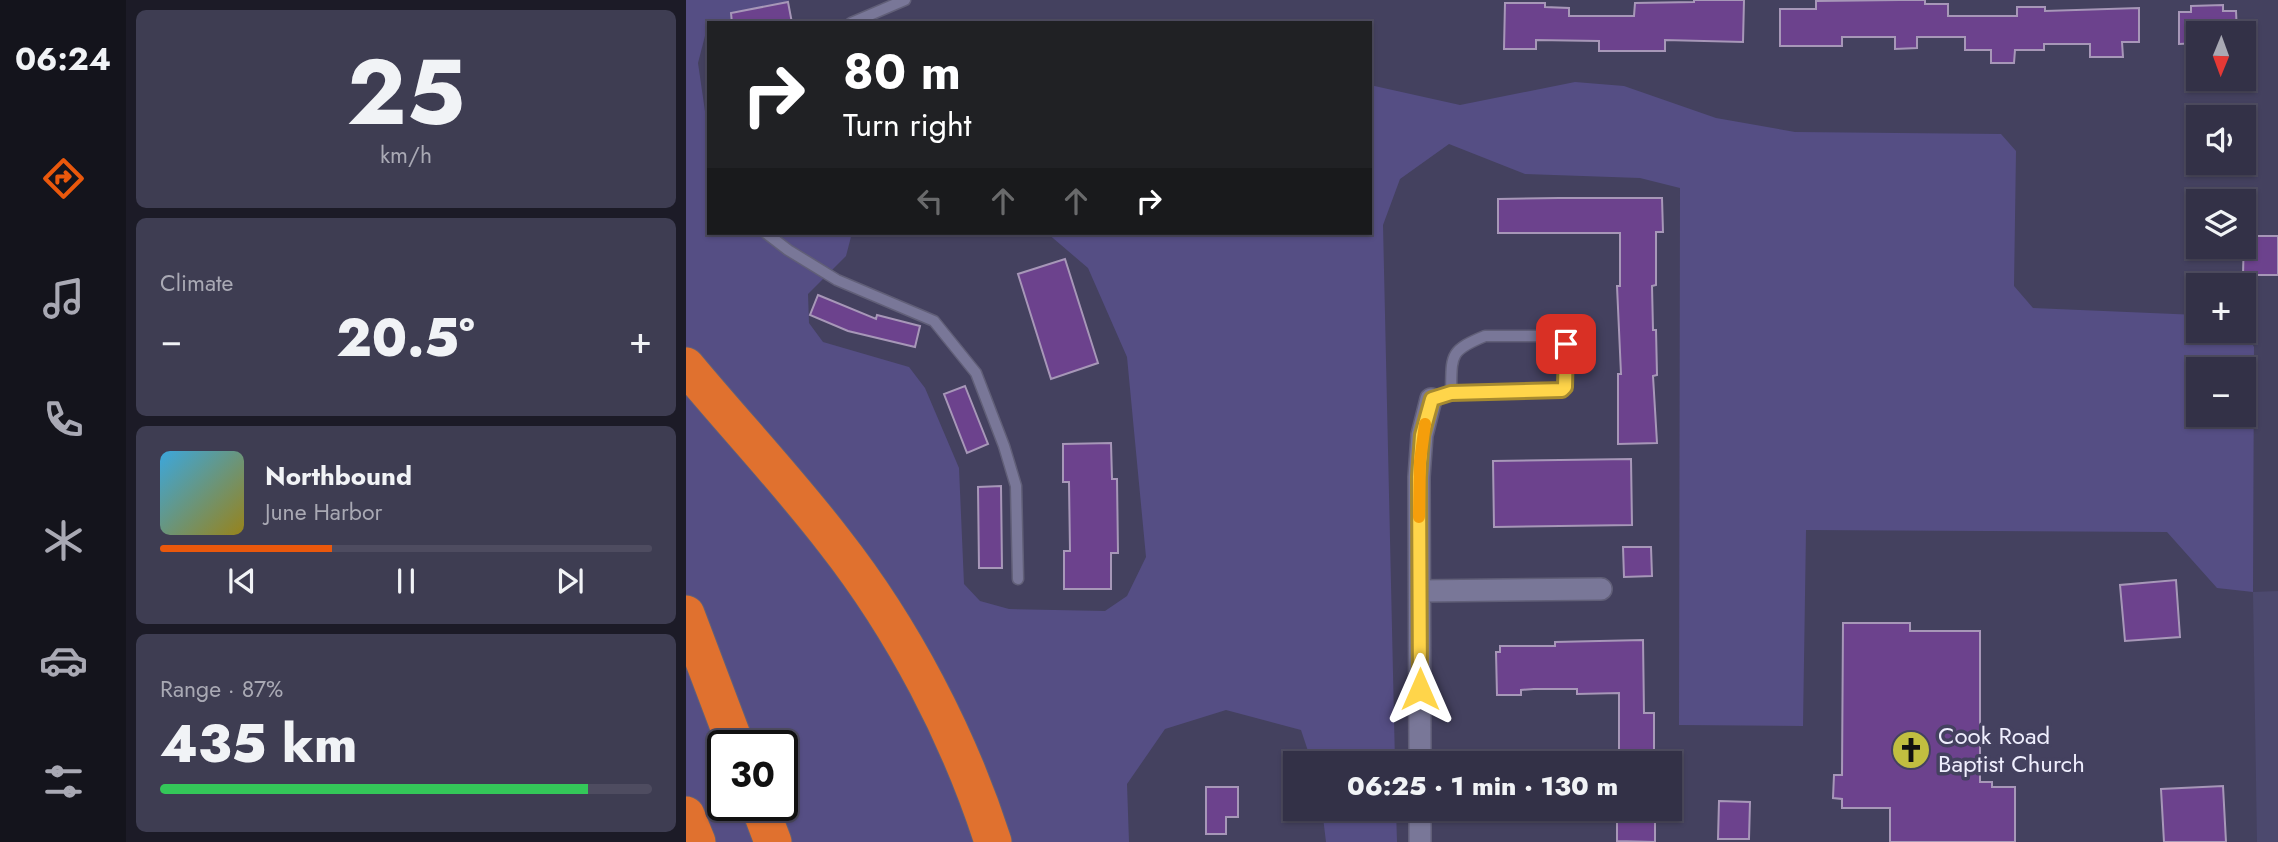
<!DOCTYPE html>
<html lang="en">
<head>
<meta charset="utf-8">
<style>
  :root { --surface:#333147; --page:#3e3d52; --text:#f1f3f6; --muted:#a9a9b4; --line:#4e4c60; --accent:#ea580c }
  body { margin:0; font-family:Jost,sans-serif; background:var(--page); color:var(--text); height:100vh; display:flex; flex-direction:column; font-size:26px; white-space:nowrap }
  * { box-sizing:border-box; margin:0 }
  p { font-size:23px; color:var(--muted) }
  .icon { flex:none; width:38px; height:38px; fill:none; stroke:currentColor; stroke-width:2; stroke-linecap:round; stroke-linejoin:round }
  .map { position:relative; flex:1; overflow:hidden }
  .side { display:flex; flex-direction:column; gap:10px; padding:10px; background:#1c1b27; width:560px }
  .side>* { flex:none }
  .top-card { position:absolute; left:21px; top:21px; width:665px; height:214px; border-radius:0px; box-shadow:0 2px 5px #0004,0 0 0 2px var(--line); background:#202124; color:#fff; overflow:hidden }
  .needle { width:46px; rotate:181deg }
  .tools { position:absolute; left:1500px; top:21px; display:grid; gap:14px }
  .tools a { display:grid; place-items:center; width:70px; height:70px; border-radius:0px; background:var(--surface); box-shadow:0 2px 5px #0004,0 0 0 2px var(--line); font-size:35px }
  .speed { position:absolute; left:21px; top:730px; display:flex; gap:14px; font-size:35px; font-weight:700; text-align:center }
  .speed>* { display:grid; place-content:center; width:91px; height:91px; border-radius:50%; background:var(--surface); box-shadow:0 2px 5px #0004,0 0 0 2px var(--line); line-height:1 }
  .speed .limit { border:4px solid #111; border-radius:10px; background:#fff; color:#111 }
  .pin { position:absolute; display:grid; place-items:center; width:60px; height:60px; color:#fff; margin:-30px; border-radius:14px; box-shadow:0 4px 10px #0006 }
  .me { position:absolute; width:77px; margin:-38px; rotate:0deg; stroke-linejoin:round; filter:drop-shadow(0 0 5px #0008) }
  .turn { display:flex; align-items:center; gap:24px; height:147px; padding:0 21px; font-size:32px }
  .turn .icon { width:91px; height:91px; stroke-width:2.5 }
  .turn b { display:block; font-size:49px; line-height:60px }
  .lanes { display:flex; align-items:center; height:66px; padding:0 21px; background:#0003; justify-content:center; gap:35px; direction:ltr }
  .lanes .off { opacity:.35 }
  .big { font-size:52px; font-weight:800; line-height:1.1 }
  .side .widget { flex:1; display:flex; flex-direction:column; justify-content:center; gap:10px; min-width:0; padding:0 24px; border-radius:10px; background:var(--page) }
  .side .dial { align-items:center; gap:0 }
  .dial b { font-size:91px; line-height:1 }
  .song { display:flex; align-items:center; gap:21px }
  .cover { width:84px; height:84px; border-radius:10px; background:linear-gradient(135deg,hsl(200 70% 55%),hsl(50 70% 35%)) }
  .played { height:7px; border-radius:4px; background:linear-gradient(90deg,var(--accent) 35%,var(--line) 35%) }
  .keys { display:flex; justify-content:space-around; direction:ltr }
  .heat { display:flex; justify-content:space-between; align-items:center; font-size:38px; direction:ltr }
  .charge { height:10px; border-radius:5px; background:linear-gradient(90deg,#34c759 87%,var(--line) 0) }
  .trip { position:absolute; left:597px; top:751px; width:399px; height:70px; border-radius:0px; background:var(--surface); box-shadow:0 2px 5px #0004,0 0 0 2px var(--line); font-weight:800; line-height:70px; text-align:center }
  main { display:flex; flex:1; min-height:0 }
  .menu { display:flex; flex-direction:column; width:126px; justify-content:space-around; align-items:center; background:#14141c; color:var(--muted) }
  .menu .icon { width:49px; height:49px }
  .menu .on { color:var(--accent) }
  .menu b { font-size:32px; color:var(--text) }
  .map>svg:first-child { display:block }
</style>
</head>
<body>
<main>
<nav class="menu">
<b>06:24</b>
<svg class="icon on" aria-label="directions" viewBox="0 0 24 24"><path d="M12 3l9 9-9 9-9-9zM9 14v-3h6M13 9l2 2-2 2"/></svg>
<svg class="icon" aria-label="music" viewBox="0 0 24 24"><path d="M9 18V5l10-2v13"/><circle cx="6" cy="18" r="3"/><circle cx="16" cy="16" r="3"/></svg>
<svg class="icon" aria-label="phone" viewBox="0 0 24 24"><path d="M5 4h4l2 5-3 2q2 4 5 5l2-3 5 2v4C11 20 4 13 5 4z"/></svg>
<svg class="icon" aria-label="climate" viewBox="0 0 24 24"><path d="M12 3v18M4 7l16 10M4 17L20 7"/></svg>
<svg class="icon" aria-label="car" viewBox="0 0 24 24"><path d="M5 17H2v-5l4-1 3-4h7l3 4 3 1v5h-3M9 17h6M6 11h13"/><circle cx="7" cy="17" r="2"/><circle cx="17" cy="17" r="2"/></svg>
<svg class="icon" aria-label="filters" viewBox="0 0 24 24"><path d="M4 7h16M4 17h16"/><circle cx="9" cy="7" r="2"/><circle cx="15" cy="17" r="2"/></svg>
</nav>
<section class="side">
<div class="widget dial"><b>25</b><p>km/h</p></div>
<div class="widget"><p>Climate</p>
<div class="heat"><a>−</a><b class="big">20.5°</b><a>+</a></div>
</div>
<div class="widget">
<div class="song"><i class="cover"></i><div><b>Northbound</b><p>June Harbor</p></div></div>
<div class="played"></div>
<div class="keys"><svg class="icon" aria-label="previous" viewBox="0 0 24 24"><path d="M18 5L8 12l10 7zM5 5v14"/></svg><svg class="icon" aria-label="pause" viewBox="0 0 24 24"><path d="M8 5v14M16 5v14"/></svg><svg class="icon" aria-label="next" viewBox="0 0 24 24"><path d="M6 5l10 7-10 7zM19 5v14"/></svg></div>
</div>
<div class="widget"><p>Range · 87%</p><b class="big">435 km</b><div class="charge"></div></div>
</section>
<div class="map">
<svg width="1592" height="842" viewBox="0 0 1592 842">
  <rect width="100%" height="100%" fill="#44415f"/>
  <!-- built -->
  <path fill="#4c496e" d="M1592 591V842H1571L1567 592Z"/>
  <!-- green -->
  <path fill="#554e84" fill-rule="evenodd" d="M0 0H104L45 23H23V31L20 32 12 63 23 139V233H166L160 256 122 294 123 323 137 342 223 367 239 388 273 468 278 584 294 601 323 609 419 611 441 596 460 557 441 357 402 268 361 233H684V85L774 105 889 82 938 86 1030 118 1109 132 1315 134 1330 151 1328 286 1347 308 1512 315V331H1558V328L1568 347 1567 592 1531 588 1481 532 1120 530 1117 726 993 725 994 188 954 178 839 174 763 144 714 179 697 225 709 763H626L615 730 540 710 479 729 441 784 443 842H0ZM1512 369H1558V415H1512ZM37 746H96V805H37Z
    M636 809H710L711 842H640Z"/>
  <!-- building -->
  <path fill="#6c428d" stroke="#a797b8" stroke-width="2" d="M1008 0H1058L1057 42 979 40V51H913V41L850 40V49H818L819 3H859V7L883 8V16H948L949 3 1008 2Z
    M1214 0H1239V4H1262V16H1331V7H1359V11L1453 8V42H1436L1437 57H1404V44H1358V50H1329L1328 63H1305V50H1279V37H1231V48L1209 49V37H1156V46H1094V9H1130V1Z
    M102 2 106 23H46L45 13Z
    M1537 5V11H1550L1551 33H1512V43L1493 44V12H1505V6Z
    M873 198H976L977 232H970V285L966 286 967 330H970L971 375 967 376 971 443 932 444V374H935L931 286H934V233H812V199Z
    M1558 236H1592V275H1557Z
    M379 259 412 363 365 379 332 274Z
    M132 295 190 319 191 315 234 326 229 347 162 331 124 315Z
    M279 386 302 444 281 453 258 394Z
    M425 443 426 479H431L432 553H425V589H378V551H384L383 482H377V444Z
    M945 459 946 525 808 527 807 461Z
    M315 486 316 568H293L292 487Z
    M937 547H965L966 576 938 577Z
    M1490 580 1494 637 1439 641 1434 585Z
    M1157 623H1224V631H1294V782H1306V787H1329V842H1204V808H1156V799L1147 798 1148 775H1156Z
    M957 640 958 713H968V763H933V693L891 694V689H848L835 690V695H811L810 652H814V646H869V642Z
    M1537 786 1540 842H1478L1475 789Z
    M520 787H552V817H540V834H520Z
    M1033 801 1064 802 1063 839H1032Z
    M931 808H966V814H969V842L931 841Z"/>
  <g fill="none" stroke-linecap="round" stroke-linejoin="round">
    <defs>
      <path id="lane" d="M165 23 219 0
        M80 233 102 250 151 280 248 321 290 373 318 446 330 486 332 579
        M745 399 765 393 875 390 879 387 880 344 874 336H799C762 351 766 356 765 393"/>
      <path id="street" d="M734 591 915 589
        M734 763 733 477 736 435 745 399
        M734 808V842"/>
      <path id="highway" d="M0 366C49 425 102 481 148 541 217 629 273 736 307 842
        M0 614 50 746
        M73 805 87 842
        M0 815 11 842"/>
    </defs>
    <!-- lane casing -->
    <use href="#lane" stroke="#615f78" stroke-width="13"/>
    <!-- street casing -->
    <use href="#street" stroke="#615f78" stroke-width="24"/>
    <!-- highway casing -->
    <use href="#highway" stroke="#615f78" stroke-width="39"/>
    <!-- lane -->
    <use href="#lane" stroke="#797798" stroke-width="10"/>
    <!-- street -->
    <use href="#street" stroke="#797798" stroke-width="21"/>
    <!-- highway -->
    <use href="#highway" stroke="#e0712f" stroke-width="37"/>
  </g>
  <g fill="none" stroke-linecap="round" stroke-linejoin="round">
    <defs>
      <path id="route" d="M734 689 733 477 736 435 746 399 765 393 876 390 879 387 880 344"/>
    </defs>
    <!-- route casing -->
    <use href="#route" stroke="#a68a30" stroke-width="18"/>
    <!-- route -->
    <use href="#route" stroke="#ffd54a" stroke-width="12"/>
    <!-- slow -->
    <path stroke="#f59e0b" stroke-width="12" d="M733 517 734 461 739 424"/>
  </g>
  <!-- icons -->
  <defs>
    <symbol id="church-disc" viewBox="-11 -11 22 22"><circle r="9.5" fill="#c1be40" stroke="#44415f"/><path d="M-1.2-6h2.4v3.5h3.3v2.4h-3.3V6h-2.4V-.1h-3.3v-2.4h3.3Z" fill="#111"/></symbol>
  </defs>
  <g fill-rule="evenodd">
    <use href="#church-disc" x="1203" y="728" width="44" height="44"/>
  </g>
  <g text-anchor="middle" stroke-width="7" stroke-linejoin="round" paint-order="stroke">
    <!-- poi labels -->
    <g font-size="24" fill="#efeefd" stroke="#44415f" text-anchor="start">
      <text x="1252" y="744">Cook Road<tspan x="1252" dy="28">Baptist Church</tspan></text>
    </g>
  </g>
</svg>
<div class="tools">
<a><svg class="needle" viewBox="-14 -14 28 28"><path d="M0-13l5 13h-10z" fill="#e53935"/><path d="M0 13l5-13h-10z" fill="#a9a9b4"/></svg></a>
<a><svg class="icon" aria-label="sound" viewBox="0 0 24 24"><path d="M4 9h4l5-4v14l-5-4H4zM17 9q2 3 0 6"/></svg></a>
<a><svg class="icon" aria-label="layers" viewBox="0 0 24 24"><path d="M12 4l9 5-9 5-9-5zM3 14l9 5 9-5"/></svg></a>
<a>+</a>
<a>−</a>
</div>
<div class="speed"><div class="limit">30</div></div>
<div class="pin" style="left:880px;top:344px;background:#d93025"><svg class="icon" aria-label="arrive" viewBox="0 0 24 24"><path d="M6 21V4h12l-3 4 3 4H6"/></svg></div>
<svg class="me" style="left:734px;top:689px" viewBox="-20 -20 40 40"><path d="M0-17L14 15 0 8-14 15z" fill="#ffd54a" stroke="#fff" stroke-width="4"/></svg>
<div class="trip">06:25 · 1 min · 130 m</div>
<div class="top-card">
<div class="turn"><svg class="icon" aria-label="right" viewBox="0 0 24 24"><path d="M7 20v-9h11M14 6l5 5-5 5"/></svg><div><b>80 m</b>Turn right</div></div>
<div class="lanes"><svg class="icon off" aria-label="left" viewBox="0 0 24 24"><path d="M17 20v-9H6M10 6l-5 5 5 5"/></svg><svg class="icon off" aria-label="ahead" viewBox="0 0 24 24"><path d="M12 20V5M6 11l6-6 6 6"/></svg><svg class="icon off" aria-label="ahead" viewBox="0 0 24 24"><path d="M12 20V5M6 11l6-6 6 6"/></svg><svg class="icon" aria-label="right" viewBox="0 0 24 24"><path d="M7 20v-9h11M14 6l5 5-5 5"/></svg></div>
</div>
</div>
</main>
</body>
</html>
